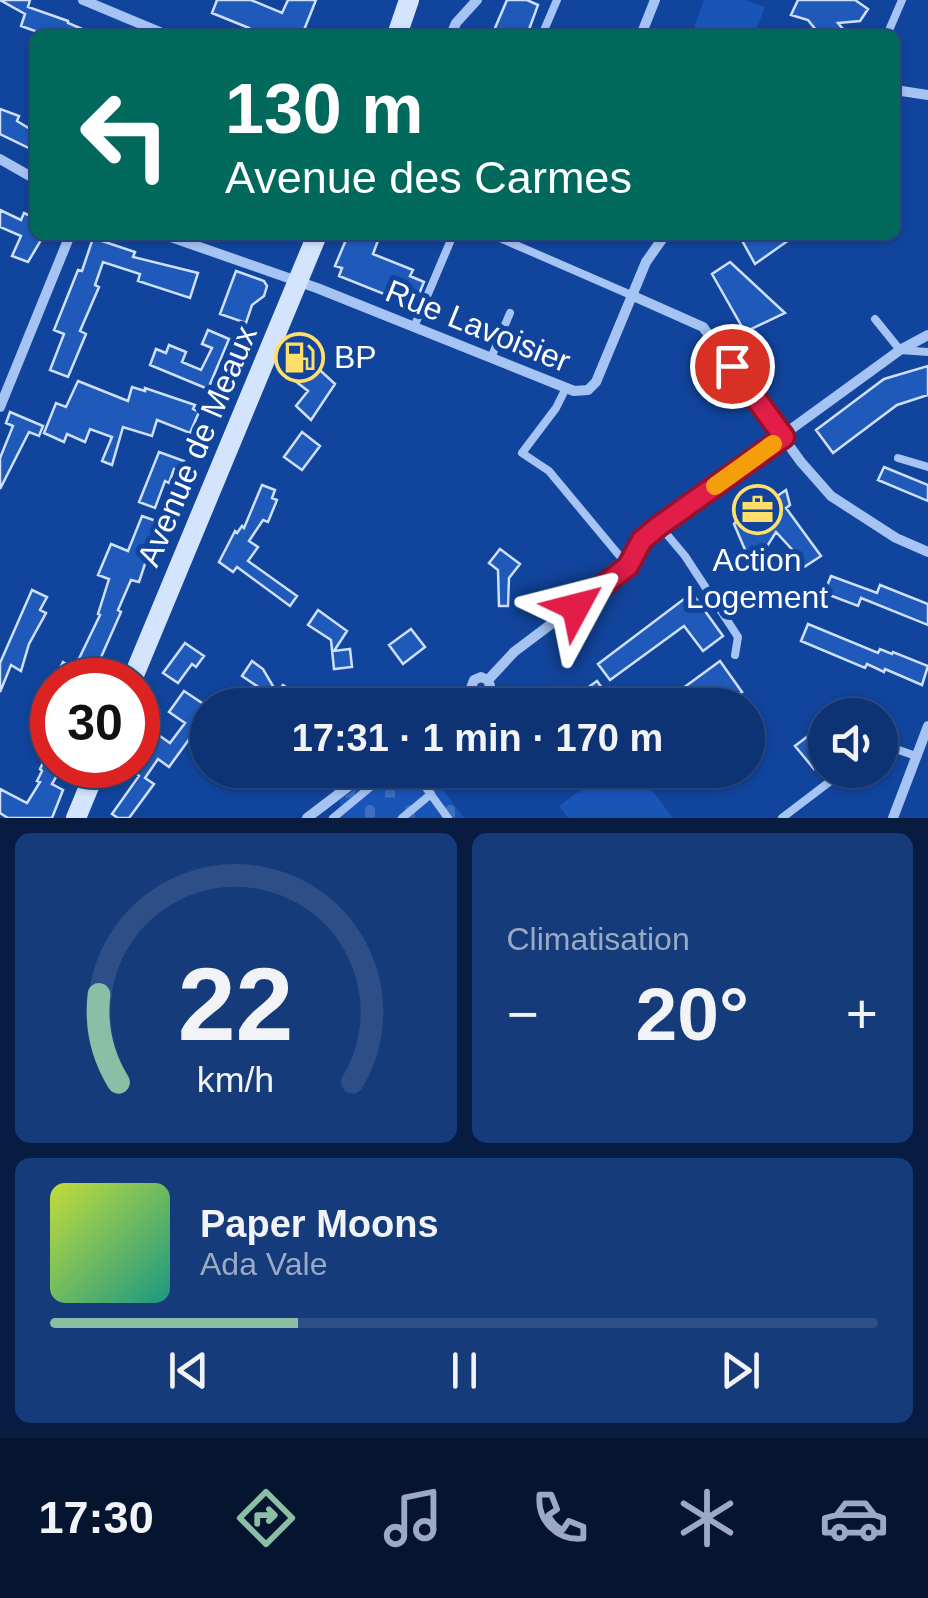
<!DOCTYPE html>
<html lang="fr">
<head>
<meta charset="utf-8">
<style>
  :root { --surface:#0d3375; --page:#163b7a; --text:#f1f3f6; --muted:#9aaac5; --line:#2d4e87; --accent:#8abfa5 }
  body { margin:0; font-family:Arial,sans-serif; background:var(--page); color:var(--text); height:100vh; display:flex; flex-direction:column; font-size:38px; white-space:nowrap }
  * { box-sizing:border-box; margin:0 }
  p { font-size:32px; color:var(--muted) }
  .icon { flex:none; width:55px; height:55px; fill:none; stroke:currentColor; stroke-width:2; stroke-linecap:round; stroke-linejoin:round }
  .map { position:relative; height:818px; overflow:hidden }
  .side { display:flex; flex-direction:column; gap:15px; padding:15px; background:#071c40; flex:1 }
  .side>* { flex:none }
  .guide { position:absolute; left:30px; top:30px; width:870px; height:210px; border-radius:15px; box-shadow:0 2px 8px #0004,0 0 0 2px var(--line); background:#00695c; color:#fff; overflow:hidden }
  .tools { position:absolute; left:808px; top:698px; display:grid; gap:20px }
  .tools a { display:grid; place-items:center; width:90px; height:90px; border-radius:50%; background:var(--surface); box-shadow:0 2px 8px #0004,0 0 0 2px var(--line); font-size:50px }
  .speed { position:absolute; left:30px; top:658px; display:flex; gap:20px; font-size:50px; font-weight:700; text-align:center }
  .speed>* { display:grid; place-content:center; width:130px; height:130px; border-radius:50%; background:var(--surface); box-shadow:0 2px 8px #0004,0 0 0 2px var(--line); line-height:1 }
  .speed .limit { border:15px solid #d22; background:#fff; color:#111 }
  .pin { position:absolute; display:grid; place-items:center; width:85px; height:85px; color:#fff; margin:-42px; border:5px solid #fff; border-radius:50%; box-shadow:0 2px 10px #0007 }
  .me { position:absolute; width:110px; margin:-55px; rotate:52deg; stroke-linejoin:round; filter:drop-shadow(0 0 8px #0008) }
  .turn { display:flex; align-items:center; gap:35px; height:210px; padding:0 30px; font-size:45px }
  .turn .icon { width:130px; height:130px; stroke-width:2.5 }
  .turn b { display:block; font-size:70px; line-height:85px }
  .big { font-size:75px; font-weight:700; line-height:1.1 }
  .side .widget { flex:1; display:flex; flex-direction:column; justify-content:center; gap:15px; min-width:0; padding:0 35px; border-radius:15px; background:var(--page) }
  .side .dial { align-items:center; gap:0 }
  .dial svg { height:260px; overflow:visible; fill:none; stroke:var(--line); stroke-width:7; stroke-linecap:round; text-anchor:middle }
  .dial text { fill:var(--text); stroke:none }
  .song { display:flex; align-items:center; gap:30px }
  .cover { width:120px; height:120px; border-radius:15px; background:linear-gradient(135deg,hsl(70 70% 55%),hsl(170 70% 35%)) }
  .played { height:10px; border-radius:5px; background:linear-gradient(90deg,var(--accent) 30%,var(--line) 30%) }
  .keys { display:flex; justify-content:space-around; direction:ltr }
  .heat { display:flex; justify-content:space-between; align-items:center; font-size:55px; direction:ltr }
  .side .tiles { flex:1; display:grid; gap:15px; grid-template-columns:1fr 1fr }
  .widget:last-child { grid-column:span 2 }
  .trip { position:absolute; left:190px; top:688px; width:575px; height:100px; border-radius:50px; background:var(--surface); box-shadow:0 2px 8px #0004,0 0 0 2px var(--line); font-weight:700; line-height:100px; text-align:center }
  .menu { display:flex; height:160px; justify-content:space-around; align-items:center; background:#05142f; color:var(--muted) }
  .menu .icon { width:70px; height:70px }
  .menu .on { color:var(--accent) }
  .menu b { font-size:45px; color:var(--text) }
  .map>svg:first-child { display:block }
</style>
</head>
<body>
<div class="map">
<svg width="928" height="818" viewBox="0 0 928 818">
  <defs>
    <pattern id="cemetery-stones" width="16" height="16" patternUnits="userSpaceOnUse" patternTransform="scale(2.5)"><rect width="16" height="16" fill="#1955b6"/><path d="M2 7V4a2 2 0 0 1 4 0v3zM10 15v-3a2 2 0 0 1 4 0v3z" fill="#3c6ec1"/></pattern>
  </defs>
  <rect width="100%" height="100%" fill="#11449c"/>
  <!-- cemetery -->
  <path fill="url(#cemetery-stones)" d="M382 770H428L464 818H318H330L340 809V800Z"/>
  <!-- pitch -->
  <path fill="#1955b6" d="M704 0H746L765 7 754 35H715L694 27Z
    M608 770H637L673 818H568L559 806Z"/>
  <!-- building -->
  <path fill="#1f5abb" stroke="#cee0fe" stroke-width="2.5" d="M0 0H30L28 7 68 21V23L96 35H46L21 26 25 14Z
    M217 0H251L282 13 288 0H316L302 35H246L249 28 212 13Z
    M507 0H527L538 5 527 35H492Z
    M798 0H855L868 9 860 21 838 23 848 35H820L808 20 791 15Z
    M0 109 19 116 17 121 35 132V151L0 134Z
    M0 210 21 220 24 213 35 218V235H44L28 262 12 256 21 236 0 227Z
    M348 235H380L373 254 413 270 410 276 424 282 414 306 339 276 342 268 335 266Z
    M739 235H796L755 264Z
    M93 238 135 252 133 257 198 273 190 298 138 281 140 274 103 262 95 285 99 287 80 331 86 334 68 377 50 370 64 334 54 330 78 270 82 271Z
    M730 262 785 313 745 332 712 274Z
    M236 271 264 281 267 286 264 296 252 305 246 323 220 314Z
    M208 330 229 339 208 389 150 365 156 349 166 353 169 345 186 352 182 362 201 370 212 348 202 344Z
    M295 347 313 355 310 361 335 384 311 420 296 406 308 391 290 377 301 366 289 361Z
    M928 366V395L897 405 833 453 816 430 884 379Z
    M78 381 128 401 132 387 145 391V388L195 405 193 409 199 412 190 433 157 420 152 436 123 427 112 465 102 461 112 437 90 429 85 442 67 434 64 442 44 433 56 403 66 407Z
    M10 412 43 426 39 436 29 432 0 489V458L13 426 6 423Z
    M302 432 320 446 302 470 284 457Z
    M159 452 184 461 180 472 174 469 169 483 165 481 155 508 139 502Z
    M884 467 928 485V501L878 480Z
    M262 485 275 490 272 498 277 500 268 522 263 520 249 541 258 547 248 561 297 596 290 606 237 567 233 572 219 562 235 531 237 533 242 526 244 528Z
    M786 490 790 505 786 508 821 556 801 569 794 560 798 556 776 532 759 559 750 551 746 552 734 524 740 516 745 518Z
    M142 516 159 522 139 582 131 580 118 610 121 612 91 680H69L58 672 63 662 74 669 100 615 98 614 109 579 98 575 111 544 128 551Z
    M500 549 520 564 509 578 508 606H499L498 570 489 563Z
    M831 576 877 593 880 585 928 604V625L861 598 858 606 824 593Z
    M32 590 47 597 40 610 46 613 29 644 21 671 11 665 0 692V663Z
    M692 593 723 636 703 651 684 626 610 680 598 664Z
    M318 610 347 631 334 651 350 649 352 667 334 669 331 640 308 625Z
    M808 624 878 653 880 649 892 654 893 652 928 666 922 685 885 669 884 672 867 664 865 668 801 641Z
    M411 629 425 647 403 664 389 645Z
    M185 643 204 656 196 667 192 664 178 683 163 673Z
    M252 661 263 669 277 693 283 685 293 692 287 701 278 694 285 705 242 676Z
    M720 661 742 692 724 705H660Z
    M597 681 609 698 599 705H564Z
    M184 691 208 707V713L169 767 158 759 145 778 154 784 129 818H118L112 814 139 776 132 769 138 760 157 734 170 743 185 723 169 712Z
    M825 723V760L814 769 795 746Z
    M52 744V765H63L52 784 63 790 52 818H8L0 813V789L27 803 40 782 37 781 42 771 40 769Z"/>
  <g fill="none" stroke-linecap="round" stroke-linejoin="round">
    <!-- lane -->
    <path stroke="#a5c4f4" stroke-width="8" d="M542 35 557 0
      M887 35 902 0
      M493 235 631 295
      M875 319 900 350 928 352
      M414 327 453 235
      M491 358 510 313
      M566 388 556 408 522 453 549 471 628 566
      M898 458 928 467
      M659 525 685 556 738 637 735 655
      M880 747 887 746 916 756
      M413 770 448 818
      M333 818 391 770
      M402 818 431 794
      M782 818 845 770"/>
    <!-- street -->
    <path stroke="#a5c4f4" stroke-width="10" d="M83 0 167 35
      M451 35 456 23 477 0
      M641 35 655 0
      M895 90 928 95
      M0 159 35 179
      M165 235 317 288 574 391 588 390 596 382 646 262 665 235
      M631 295 703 327 801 462 831 496 896 538 928 552
      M0 407 70 235
      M488 680 491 689 487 695 479 697 471 688 474 680 481 677 488 680 514 652 628 566 642 539 659 525 900 350 928 335
      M457 705 473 693
      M307 818 370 770
      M893 818 928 726"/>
    <!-- secondary -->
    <path stroke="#d5e4fd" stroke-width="20" d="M397 35 409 0
      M132 680 317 235
      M76 818 98 765"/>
  </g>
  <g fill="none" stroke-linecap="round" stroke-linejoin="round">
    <defs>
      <path id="route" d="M576 607 628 566 642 540 659 526 784 437 732 366"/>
    </defs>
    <!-- route casing -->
    <use href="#route" stroke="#92132f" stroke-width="25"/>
    <!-- route -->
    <use href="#route" stroke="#e11d48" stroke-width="18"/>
    <!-- slow -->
    <path stroke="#f59e0b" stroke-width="18" d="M715 486 773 444"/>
  </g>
  <!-- icons -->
  <defs>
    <symbol id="fuel-ring" viewBox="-11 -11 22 22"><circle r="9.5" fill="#11449c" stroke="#ffde69" stroke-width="1.5"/><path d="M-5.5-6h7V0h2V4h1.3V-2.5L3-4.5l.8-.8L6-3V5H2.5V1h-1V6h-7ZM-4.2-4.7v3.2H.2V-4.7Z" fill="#ffde69"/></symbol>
    <symbol id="office-ring" viewBox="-11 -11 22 22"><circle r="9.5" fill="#11449c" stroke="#ffde69" stroke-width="1.5"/><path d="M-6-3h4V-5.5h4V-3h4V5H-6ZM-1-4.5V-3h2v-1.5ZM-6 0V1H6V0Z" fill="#ffde69"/></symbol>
  </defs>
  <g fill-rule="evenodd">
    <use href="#fuel-ring" x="272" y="330" width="55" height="55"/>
    <use href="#office-ring" x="730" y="482" width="55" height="55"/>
  </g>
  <g text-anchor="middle" stroke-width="10" stroke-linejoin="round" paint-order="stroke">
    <!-- street labels -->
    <g font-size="32" fill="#fff" stroke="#11449c">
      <text transform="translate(478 326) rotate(22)" y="11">Rue Lavoisier</text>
      <text transform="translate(197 446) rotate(-67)" y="11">Avenue de Meaux</text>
    </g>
    <!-- poi labels -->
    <g font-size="32" fill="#fff" stroke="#11449c" text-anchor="start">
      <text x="334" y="368">BP</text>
      <text x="757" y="571" text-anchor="middle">Action<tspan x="757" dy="37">Logement</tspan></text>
    </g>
  </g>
</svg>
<div class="tools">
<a><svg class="icon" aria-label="sound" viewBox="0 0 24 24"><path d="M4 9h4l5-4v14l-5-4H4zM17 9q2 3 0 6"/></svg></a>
</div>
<div class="speed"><div class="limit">30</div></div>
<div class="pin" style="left:732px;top:366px;background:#d93025"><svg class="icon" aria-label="arrive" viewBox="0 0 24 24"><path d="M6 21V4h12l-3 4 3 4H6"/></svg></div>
<svg class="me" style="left:576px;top:607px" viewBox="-20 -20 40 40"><path d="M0-17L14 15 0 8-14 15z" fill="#e11d48" stroke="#fff" stroke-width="4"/></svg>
<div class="trip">17:31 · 1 min · 170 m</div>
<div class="guide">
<div class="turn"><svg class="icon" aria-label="left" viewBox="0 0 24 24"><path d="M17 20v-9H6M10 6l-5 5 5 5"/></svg><div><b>130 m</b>Avenue des Carmes</div></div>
</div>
</div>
<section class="side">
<div class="tiles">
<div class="widget dial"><svg viewBox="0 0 100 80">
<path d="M14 69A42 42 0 1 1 86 69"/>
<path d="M14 69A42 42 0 0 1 8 42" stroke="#8abfa5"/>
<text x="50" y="56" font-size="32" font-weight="700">22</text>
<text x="50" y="72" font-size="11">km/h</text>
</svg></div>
<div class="widget"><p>Climatisation</p>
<div class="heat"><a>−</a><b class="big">20°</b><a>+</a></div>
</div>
<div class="widget">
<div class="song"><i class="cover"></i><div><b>Paper Moons</b><p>Ada Vale</p></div></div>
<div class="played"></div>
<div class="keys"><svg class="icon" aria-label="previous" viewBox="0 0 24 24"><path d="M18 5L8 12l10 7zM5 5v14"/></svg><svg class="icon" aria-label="pause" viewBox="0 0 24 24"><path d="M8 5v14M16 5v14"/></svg><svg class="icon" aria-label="next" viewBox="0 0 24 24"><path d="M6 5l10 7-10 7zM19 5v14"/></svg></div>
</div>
</div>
</section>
<nav class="menu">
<b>17:30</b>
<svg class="icon on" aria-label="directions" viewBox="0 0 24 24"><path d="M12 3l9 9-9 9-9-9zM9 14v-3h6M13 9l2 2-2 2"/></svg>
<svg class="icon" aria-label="music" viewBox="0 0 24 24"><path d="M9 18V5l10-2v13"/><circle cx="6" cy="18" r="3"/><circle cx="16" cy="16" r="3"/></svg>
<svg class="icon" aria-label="phone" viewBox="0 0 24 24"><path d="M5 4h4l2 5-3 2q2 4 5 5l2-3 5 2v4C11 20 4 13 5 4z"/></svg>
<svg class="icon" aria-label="climate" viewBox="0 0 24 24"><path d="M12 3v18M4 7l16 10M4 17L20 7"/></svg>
<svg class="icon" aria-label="car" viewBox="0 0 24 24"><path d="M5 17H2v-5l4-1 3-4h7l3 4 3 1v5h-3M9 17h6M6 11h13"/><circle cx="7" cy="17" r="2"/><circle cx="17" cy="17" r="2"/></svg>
</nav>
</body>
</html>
